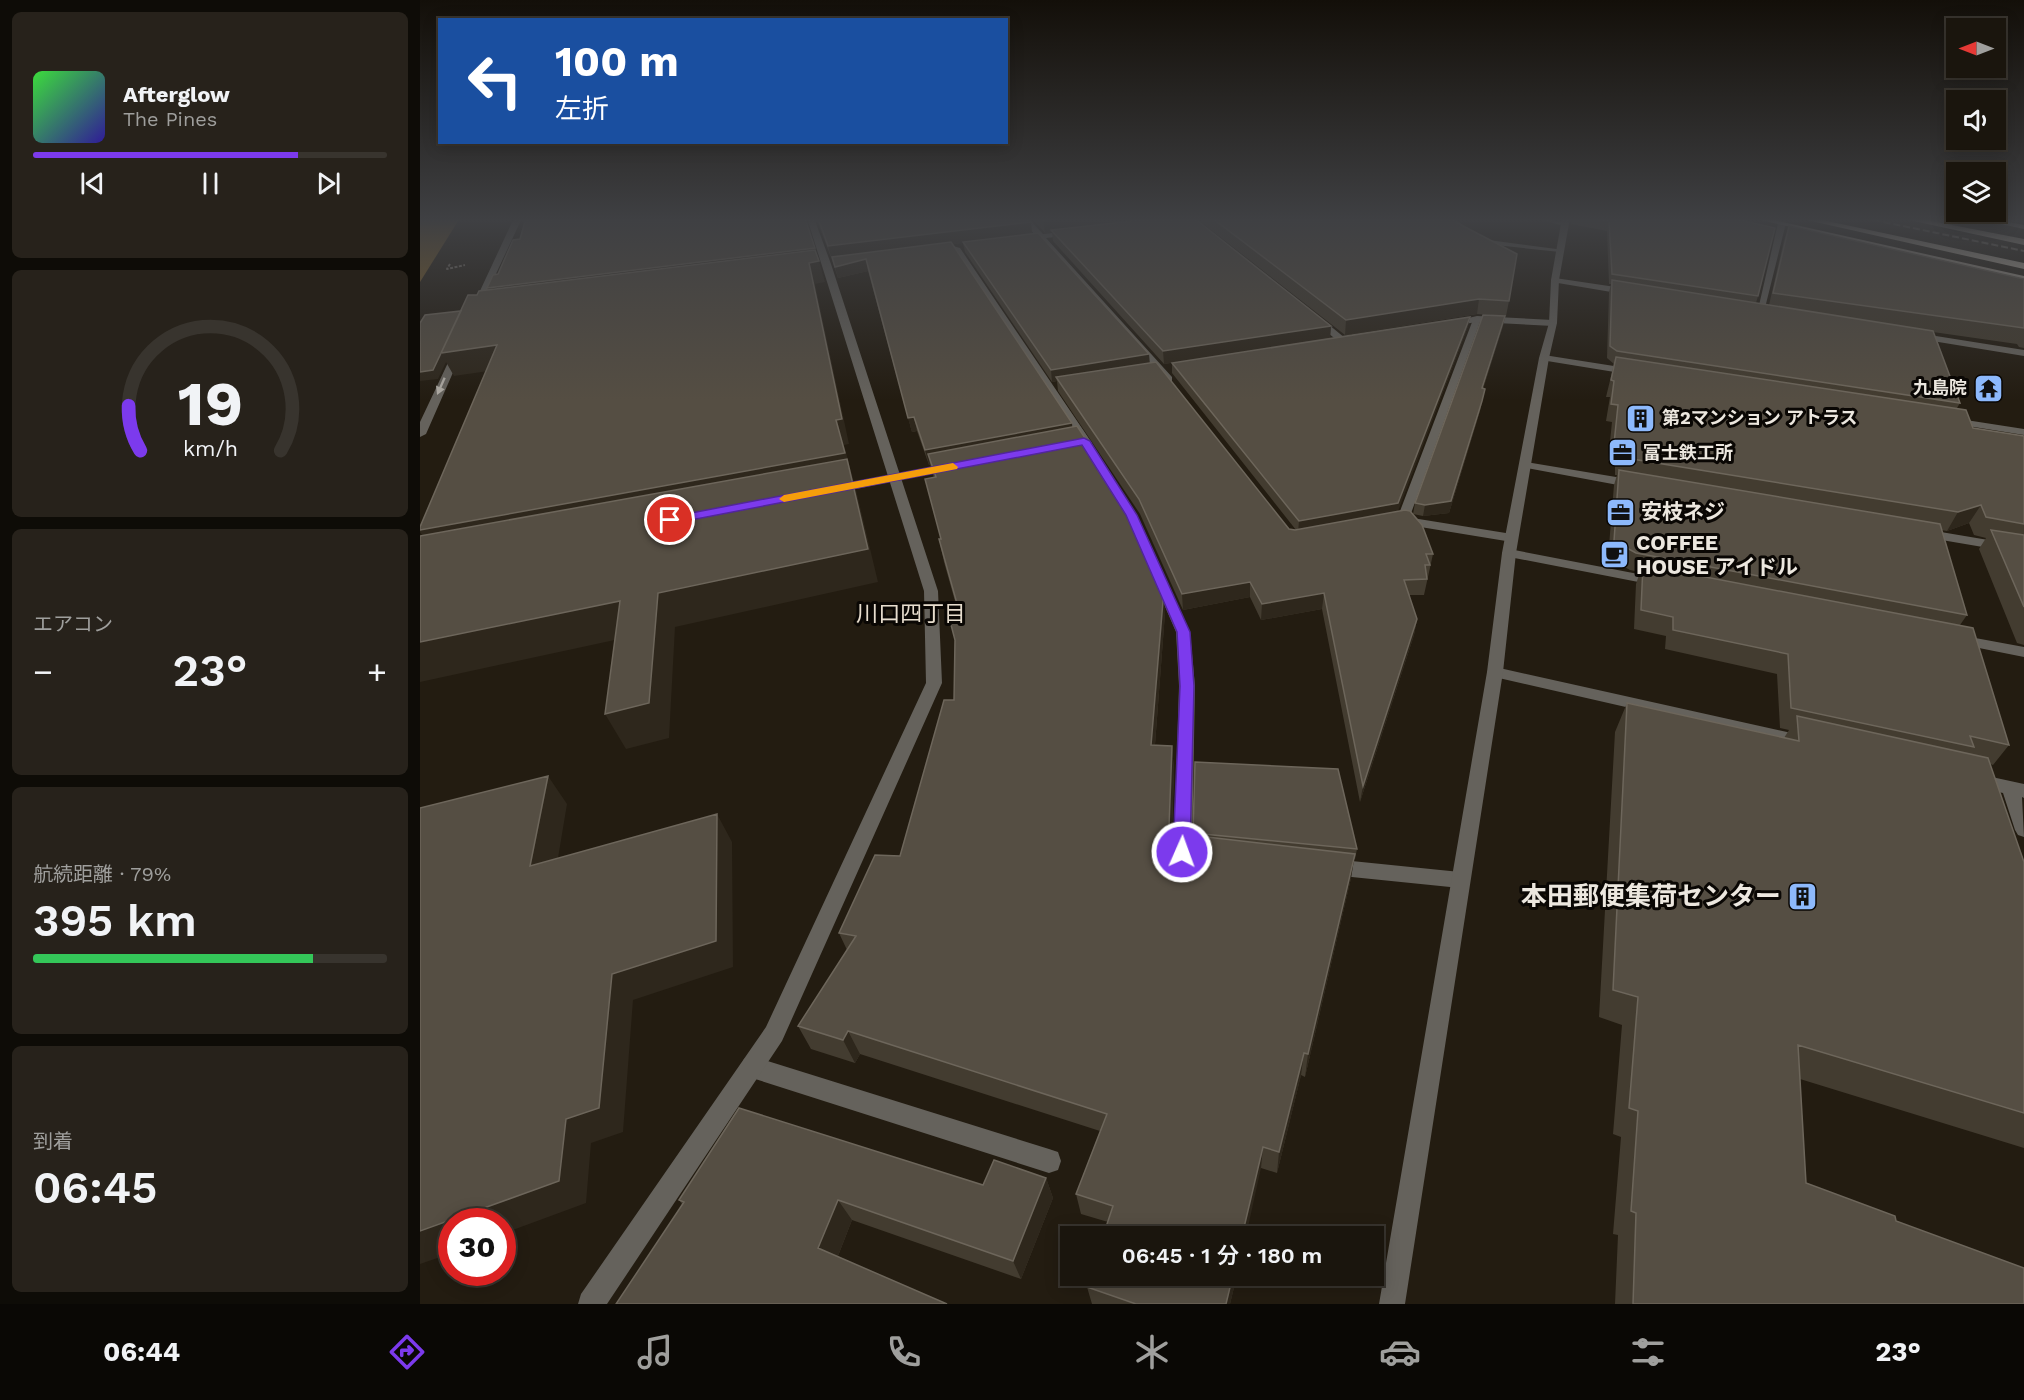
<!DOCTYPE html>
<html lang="ja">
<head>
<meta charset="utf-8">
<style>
  :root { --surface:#1a150d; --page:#27221b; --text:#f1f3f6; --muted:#9f9f9d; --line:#38342e; --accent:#7c3aed }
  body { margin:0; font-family:"Work Sans","Noto Sans JP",sans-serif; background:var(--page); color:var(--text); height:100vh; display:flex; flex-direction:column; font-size:22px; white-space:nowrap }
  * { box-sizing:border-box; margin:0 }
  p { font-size:20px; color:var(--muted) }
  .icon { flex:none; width:33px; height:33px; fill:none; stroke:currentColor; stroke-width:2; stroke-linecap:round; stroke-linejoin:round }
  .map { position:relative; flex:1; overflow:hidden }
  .sheet { display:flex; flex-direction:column; gap:12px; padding:12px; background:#0e0c07; width:420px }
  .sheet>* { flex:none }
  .top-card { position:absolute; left:18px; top:18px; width:570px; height:126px; border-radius:0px; box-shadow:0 3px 15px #0003,0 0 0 2px var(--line); background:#1a4fa0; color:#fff; overflow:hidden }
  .needle { width:39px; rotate:270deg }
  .buttons { position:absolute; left:1526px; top:18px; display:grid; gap:12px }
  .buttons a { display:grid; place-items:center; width:60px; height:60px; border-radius:0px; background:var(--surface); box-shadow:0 3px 15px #0003,0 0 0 2px var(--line); font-size:30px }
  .speed { position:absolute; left:18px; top:1208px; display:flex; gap:12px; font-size:30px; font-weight:700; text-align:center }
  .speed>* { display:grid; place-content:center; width:78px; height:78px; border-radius:50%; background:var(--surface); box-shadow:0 3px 15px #0003,0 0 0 2px var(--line); line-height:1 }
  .speed .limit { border:9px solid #d22; background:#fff; color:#111 }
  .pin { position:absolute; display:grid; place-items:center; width:51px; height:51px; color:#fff; margin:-26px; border:3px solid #fff; border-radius:50%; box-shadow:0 2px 6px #0007 }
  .me { position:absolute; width:66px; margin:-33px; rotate:2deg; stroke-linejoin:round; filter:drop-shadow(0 0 4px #0008) }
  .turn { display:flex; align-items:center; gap:21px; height:126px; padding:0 18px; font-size:27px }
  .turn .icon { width:78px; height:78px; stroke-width:2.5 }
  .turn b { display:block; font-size:42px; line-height:51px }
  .big { font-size:45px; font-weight:600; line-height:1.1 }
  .sheet .card { flex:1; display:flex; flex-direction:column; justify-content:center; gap:9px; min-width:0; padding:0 21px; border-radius:9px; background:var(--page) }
  .sheet .dial { align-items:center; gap:0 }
  .dial svg { height:156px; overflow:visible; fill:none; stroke:var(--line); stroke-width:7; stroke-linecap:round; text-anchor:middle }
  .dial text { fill:var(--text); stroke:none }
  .song { display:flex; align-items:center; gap:18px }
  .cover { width:72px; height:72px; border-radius:9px; background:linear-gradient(135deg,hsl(120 70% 55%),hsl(250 70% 35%)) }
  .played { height:6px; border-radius:3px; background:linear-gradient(90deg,var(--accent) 75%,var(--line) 75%) }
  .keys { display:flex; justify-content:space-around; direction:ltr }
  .heat { display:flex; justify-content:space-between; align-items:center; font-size:33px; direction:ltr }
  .charge { height:9px; border-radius:4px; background:linear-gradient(90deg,#34c759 79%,var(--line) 0) }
  .trip { position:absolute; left:640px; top:1226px; width:324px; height:60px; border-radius:0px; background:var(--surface); box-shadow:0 3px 15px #0003,0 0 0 2px var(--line); font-weight:600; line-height:60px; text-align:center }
  .tabs { display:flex; height:96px; justify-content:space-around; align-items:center; background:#0a0805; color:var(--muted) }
  .tabs .icon { width:42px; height:42px }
  .tabs .selected { color:var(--accent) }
  .tabs b { font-size:27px; color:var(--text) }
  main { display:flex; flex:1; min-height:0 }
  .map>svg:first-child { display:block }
</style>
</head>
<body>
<main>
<section class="sheet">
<div class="card">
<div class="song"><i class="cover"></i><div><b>Afterglow</b><p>The Pines</p></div></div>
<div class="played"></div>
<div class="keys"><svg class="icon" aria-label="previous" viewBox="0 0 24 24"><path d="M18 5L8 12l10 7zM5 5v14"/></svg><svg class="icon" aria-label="pause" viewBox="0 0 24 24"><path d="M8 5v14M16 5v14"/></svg><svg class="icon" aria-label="next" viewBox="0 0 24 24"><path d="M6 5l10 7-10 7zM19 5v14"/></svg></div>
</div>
<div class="card dial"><svg viewBox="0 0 100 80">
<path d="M14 69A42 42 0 1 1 86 69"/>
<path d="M14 69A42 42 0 0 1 8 46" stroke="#7c3aed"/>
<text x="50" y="56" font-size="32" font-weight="700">19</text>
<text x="50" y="72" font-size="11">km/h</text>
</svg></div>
<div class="card"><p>エアコン</p>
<div class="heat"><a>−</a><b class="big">23°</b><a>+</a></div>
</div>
<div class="card"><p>航続距離 · 79%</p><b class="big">395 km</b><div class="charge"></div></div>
<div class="card"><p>到着</p><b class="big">06:45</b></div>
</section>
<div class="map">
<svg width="1604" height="1304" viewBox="0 0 1604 1304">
  <rect width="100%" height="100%" fill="#231c11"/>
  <!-- water -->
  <path fill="#836227" d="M0 218H40L0 282Z"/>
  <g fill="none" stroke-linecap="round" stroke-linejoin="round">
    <!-- path -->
    <path stroke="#878178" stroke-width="2" stroke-dasharray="3 1.5" stroke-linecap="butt" d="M30 264 27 269 45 265"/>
    <!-- service -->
    <path fill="#65625c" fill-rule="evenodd" d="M1114 218H1126L1148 224 1144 226Z
      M1054 317 1061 319 989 519 987 522H979L977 519Z
      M332 1056 629 1149 638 1152 641 1161 638 1170 629 1173 332 1078 324 1075 321 1067 324 1059Z"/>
    <!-- minor -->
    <path fill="#65625c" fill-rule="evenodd" d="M94 218H102L60 308 53 310 52 308Z
      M601 218H608L623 234 653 231V235L626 238 752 377V381H744L619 239 600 241V237L615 235Z
      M765 218H785L755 223 751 221Z
      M1026 218H1034L1061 239 1144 250 1140 252 1056 243Z
      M1362 221 1366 223 1344 312 1337 314 1358 223Z
      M533 246 540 248 672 443 670 445 666 446 660 443 532 248Z
      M1135 278 1209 289 1213 292 1209 295 1132 282V278Z
      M891 315H897L925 338V342H919L891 319Z
      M1057 316 1133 320 1137 323 1133 326 1057 322 1031 326 1027 323Z
      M1497 333 1604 350V356L1494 338V334Z
      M34 350 42 352 6 434 0 437V422Z
      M1124 355 1213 369 1218 372 1213 375 1121 360V356Z
      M1533 418 1604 429V435L1529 423 1528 421Z
      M1106 462 1214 480 1220 484 1214 488 1102 467V463Z
      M531 464 537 467 535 469 416 493 410 489 416 485Z
      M980 516 1092 534 1098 538 1092 542 976 523 974 520Z
      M718 526 724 530 770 632 775 686 772 852 770 857 763 860 756 857 754 852 759 686 756 632 712 530Z
      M1503 529 1604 546V554L1498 536 1497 533 1498 530Z
      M1089 549 1239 578 1246 582 1239 586 1084 556 1082 553Z
      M1539 635 1604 647V657L1534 643 1532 640Z
      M1075 667 1385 736 1391 738 1393 742 1391 746 1385 748 1070 676 1067 672 1070 668Z
      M1558 774 1604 784V798L1602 797 1604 837 1598 835 1595 830 1583 793 1552 786 1549 781 1552 776Z
      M912 859 1040 872 1047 874 1050 880 1047 886 1040 888 912 875 905 873 903 867 905 861Z"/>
    <!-- tertiary -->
    <path fill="#65625c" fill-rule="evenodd" d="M387 218H394L411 264 518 591 522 683 362 1041 187 1304H158L161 1294 346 1027 506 683 504 591Z
      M1142 218H1150L1139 280 1137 323 1129 358 1096 553 1083 672 985 1304H959L1067 672 1082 553 1119 358 1129 323 1131 280Z"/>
    <!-- primary -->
    <path fill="#afa79b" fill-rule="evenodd" d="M1332 218H1344L1604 276V280Z
      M1553 218H1567L1604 225V229Z"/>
    <!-- motorway -->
    <path fill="#ccc3b4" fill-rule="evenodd" d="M1378 218H1393L1604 263V269Z
      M1480 218H1496L1604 239V245Z"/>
    <!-- rail -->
    <path stroke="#807a71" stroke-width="2" stroke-dasharray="7 3" stroke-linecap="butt" d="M1444 218 1604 251"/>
  </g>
  <!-- wall -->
  <path fill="#433c30" d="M396 218H607L611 222 612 234 729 363 869 529 876 530 752 373V363L1050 317 1048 326 977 512 1013 554 1004 595H989L997 619 994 635 940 802 902 609 841 620 830 597 763 610 720 514 638 391 637 381 632 382 545 252 543 243 532 244 652 423V427L745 613 735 745 752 746 754 771 752 833 773 836 775 762 937 849 935 859H934L931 878 885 1077 881 1075 857 1173 841 1168 688 1222 661 1214 656 1194 680 1131 440 1054 435 1063 391 1049 378 1026 427 950 419 933 480 856 534 700 540 619 524 562 519 539H521L505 479 514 478 510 464 509 465 497 431 492 432 448 271 418 278 412 260Z
    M611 218H774L911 326 910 338 744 364 633 241 632 232 625 233Z
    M781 218H1028L1089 301 1086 316 1057 314 925 335 781 222Z
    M1150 218H1311L1338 296 1336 303 1349 305 1364 240 1369 226 1604 279V348L1599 347 1597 344 1513 332 1540 403 1537 408 1553 428 1604 436V645L1597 643 1559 549 1566 538 1554 535 1549 523 1527 531 1521 530 1547 615 1540 625 1589 745 1573 765 1570 764 1604 862V1148L1380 1079 1386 1183 1476 1221 1604 1304H1195L1198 1235 1193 1234 1201 1137 1193 1134 1202 1025 1179 1017 1195 732 1207 703 1364 738 1369 730 1360 728 1357 674 1245 649 1246 636 1214 629 1216 584 1220 572 1210 570 1188 558 1194 485 1197 475H1195V465L1188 461 1192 422 1186 421 1190 397H1186L1194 364 1187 358 1189 292 1191 284H1189L1187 231 1151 224Z
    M1085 316 1083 326 1063 389 1060 411 1029 513 1003 516 993 514 995 503Z
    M626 1178 633 1198 601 1279 432 1220 418 1256 262 1204 259 1200 563 1185Z
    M817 1275 810 1304H672L667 1287Z"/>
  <!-- shaded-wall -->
  <path fill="#2e271c" d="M642 218H749L631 230 632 232 625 233 623 220Z
    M611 222 612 234 412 260 408 246Z
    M395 248 405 282 395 284 429 444 424 445 436 490 458 582 255 627 249 738 206 749 185 714 238 593 17 558 0 532V530L425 453 74 302 67 288Z
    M446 259 448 271 418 278 415 267Z
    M1059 299 1057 314 925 335 926 320Z
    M1085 316 1083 326 1060 399 1062 388Z
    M1050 317 1048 326 977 514 878 533 879 521Z
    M911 326 910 338 744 364 743 351Z
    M77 345 89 368 34 376 26 362 18 379 0 381V372L21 353Z
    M729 354 730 365 636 377 637 381 632 382 631 370Z
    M1065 389 1060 411 1029 513 1003 516 1005 505Z
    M494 417 497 431 492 432 488 418Z
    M652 423 653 437 508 454 510 464 509 465 505 450Z
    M1561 505 1549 523 1527 531 1538 512Z
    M830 582V597L763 610 762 594Z
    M744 589 745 613 733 770 731 745Z
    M904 593 902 609 841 620 842 604Z
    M200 601 218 635 0 682V642Z
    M997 619 994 635 940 802 943 786Z
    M752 746 754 771 751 852 749 827Z
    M128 776 147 804 132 894 110 866Z
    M297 814 312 842 313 967 213 1000 203 1132 171 1143 166 1203 82 1234V1221H32V1253L0 1264V1231L146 1119 192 974Z
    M935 854 931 878 885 1077 888 1054Z
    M428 1031 440 1054 435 1063 423 1040Z
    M884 1053 881 1075 857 1173 859 1152Z
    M843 1147 841 1168 826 1236H822Z
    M626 1178 633 1198 601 1279 593 1261Z
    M418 1200 432 1220 414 1266 398 1248Z
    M813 1275H817L810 1304H806Z"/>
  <!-- building -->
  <path fill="#554e43" stroke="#6d665b" stroke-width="1.5" d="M106 218H385L395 248 67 288 73 275 78 274 93 240 100 239Z
    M398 218H607L611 222 408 246Z
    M621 218H642L623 220Z
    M739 218H774L911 326 743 351 631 230Z
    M792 218H1028L1097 254 1089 301 1059 299 926 320Z
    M1170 218H1311L1355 228 1338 296 1192 274 1189 221Z
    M1369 226 1604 279V328L1353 293Z
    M618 233 729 354 631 370 543 242Z
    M531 242 652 423 505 450 494 417 488 418 446 259 415 267 412 257Z
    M395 250 399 261 389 263 422 419 416 420 425 453 0 530V527L77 345 21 353 48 295H57L59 291Z
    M1192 280 1513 331 1540 403 1197 351 1190 346Z
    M41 311 13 370 0 372V323L5 315Z
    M1063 315 1085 316 1062 388 1065 389 1062 401 1031 501 1005 505 995 503Z
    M1050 317 978 503 879 521 752 363Z
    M1196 357 1546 410 1553 428 1604 436V524L1566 517 1561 505 1538 512 1200 457V447L1194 444 1198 405 1191 404 1194 381 1191 380Z
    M736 362 869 529 875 530 985 510 990 511 1002 525 1013 554H1006L1010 565H1005L1007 579 984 580 997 619 943 786 904 593 842 604 830 582 762 594 719 499 636 377Z
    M657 426 702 494 744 589 731 745 752 746 749 827 752 833 935 854 888 1054 884 1053 859 1152 843 1147 822 1236H683L693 1206 656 1194 687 1114 428 1031 423 1040 378 1026 436 936 419 933 455 855 480 856 524 700H534L535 640 530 621 541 618 519 539H521L505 479 516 477 508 454Z
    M427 459 448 549 238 593 229 703 185 714 200 601 0 642V536Z
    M1199 470 1520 524 1547 615 1216 553 1194 541Z
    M1571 530 1604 535V607Z
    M1223 565 1553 628 1589 745 1550 736 1554 747 1371 708 1368 654 1253 630V617L1221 610Z
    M1207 703 1379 741 1377 716 1568 758 1604 862V1113L1378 1045 1386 1183 1475 1216 1476 1221 1604 1268V1304H1213L1216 1213 1211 1211 1218 1111 1209 1108 1218 997 1193 990Z
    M775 762 918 769 937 849 773 833Z
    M128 776 110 866 297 814 296 941 192 974 179 1108 146 1119 139 1181 0 1231V808Z
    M319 1108 563 1185 574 1160 626 1178 593 1261 418 1200 398 1248 527 1304H196L264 1202 259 1200Z
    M671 1275H813L806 1304H716L667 1287Z"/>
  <!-- one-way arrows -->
  <defs><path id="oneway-solid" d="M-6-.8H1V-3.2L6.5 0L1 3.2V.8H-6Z" transform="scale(1.5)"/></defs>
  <use fill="#afaba4" href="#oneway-solid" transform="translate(21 386) rotate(114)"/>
  <!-- sky -->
  <linearGradient id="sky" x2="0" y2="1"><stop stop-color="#130f09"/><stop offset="0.55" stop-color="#3f4043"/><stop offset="1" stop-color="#3f4043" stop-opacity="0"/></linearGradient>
  <rect width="1604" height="400" fill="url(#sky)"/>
  <!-- route -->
  <path fill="#7c3aed" stroke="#51269a" stroke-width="1.5" d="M664 438 670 441 717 515 770 632 774 686 770 852 768 857 762 859 756 857 753 852 760 686 757 632 706 515 662 445 250 524 244 520 250 517Z"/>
  <!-- slow -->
  <path fill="#f59e0b" d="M533 463 538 467 537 469 364 502 359 499 364 495Z"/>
  <!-- icons -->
  <defs>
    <symbol id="temple-square" viewBox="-11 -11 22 22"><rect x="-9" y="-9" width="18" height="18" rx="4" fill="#8db9fc" stroke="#0a0704"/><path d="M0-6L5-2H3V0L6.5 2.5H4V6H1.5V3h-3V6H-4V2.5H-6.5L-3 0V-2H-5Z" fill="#111"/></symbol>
    <symbol id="building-square" viewBox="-11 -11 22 22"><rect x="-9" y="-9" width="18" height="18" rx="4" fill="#8db9fc" stroke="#0a0704"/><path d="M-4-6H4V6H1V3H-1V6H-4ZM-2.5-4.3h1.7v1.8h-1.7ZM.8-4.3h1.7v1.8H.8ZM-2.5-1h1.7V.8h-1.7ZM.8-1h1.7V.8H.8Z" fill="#111"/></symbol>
    <symbol id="office-square" viewBox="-11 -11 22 22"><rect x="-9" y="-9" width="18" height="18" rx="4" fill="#8db9fc" stroke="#0a0704"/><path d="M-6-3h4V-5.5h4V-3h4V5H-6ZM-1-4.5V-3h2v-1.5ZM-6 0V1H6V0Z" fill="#111"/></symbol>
    <symbol id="cafe-square" viewBox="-11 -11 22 22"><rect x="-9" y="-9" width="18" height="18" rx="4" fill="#8db9fc" stroke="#0a0704"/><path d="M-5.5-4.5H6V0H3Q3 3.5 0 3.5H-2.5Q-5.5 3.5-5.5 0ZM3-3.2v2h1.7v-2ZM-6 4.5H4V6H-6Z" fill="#111"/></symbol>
  </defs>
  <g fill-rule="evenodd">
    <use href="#temple-square" x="1552" y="372" width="33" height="33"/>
    <use href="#building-square" x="1204" y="402" width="33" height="33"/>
    <use href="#office-square" x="1186" y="436" width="33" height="33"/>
    <use href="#office-square" x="1184" y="496" width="33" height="33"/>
    <use href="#cafe-square" x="1178" y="538" width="33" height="33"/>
    <use href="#building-square" x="1366" y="880" width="33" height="33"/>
  </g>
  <g text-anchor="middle" stroke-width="6" stroke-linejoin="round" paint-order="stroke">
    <!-- far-poi labels -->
    <g font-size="18" font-weight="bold" fill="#ece7df" stroke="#0a0704" text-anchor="start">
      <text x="1547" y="394" text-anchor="end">九島院</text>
      <text x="1242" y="424">第2マンション アトラス</text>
      <text x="1223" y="459">富士鉄工所</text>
    </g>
    <!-- poi labels -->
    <g font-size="21" font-weight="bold" fill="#ece7df" stroke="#0a0704" text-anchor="start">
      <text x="1221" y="519">安枝ネジ</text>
      <text x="1216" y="550">COFFEE<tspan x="1216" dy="24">HOUSE アイドル</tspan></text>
    </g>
    <!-- neighbourhood labels -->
    <g font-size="22" fill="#e7ddce" stroke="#0a0704">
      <text x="491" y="621">川口四丁目</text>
    </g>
    <!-- near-poi labels -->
    <g font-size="26" font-weight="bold" fill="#ece7df" stroke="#0a0704" text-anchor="end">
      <text x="1361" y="905">本田郵便集荷センター</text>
    </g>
  </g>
</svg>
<div class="buttons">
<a><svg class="needle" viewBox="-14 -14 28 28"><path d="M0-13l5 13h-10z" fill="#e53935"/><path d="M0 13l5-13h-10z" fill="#9f9f9d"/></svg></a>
<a><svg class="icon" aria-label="sound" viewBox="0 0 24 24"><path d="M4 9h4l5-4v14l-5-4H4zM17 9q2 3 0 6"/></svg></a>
<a><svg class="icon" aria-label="layers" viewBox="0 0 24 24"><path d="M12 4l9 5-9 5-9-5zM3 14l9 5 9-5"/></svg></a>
</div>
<div class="speed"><div class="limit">30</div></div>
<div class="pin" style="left:250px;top:520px;background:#d93025"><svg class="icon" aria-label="arrive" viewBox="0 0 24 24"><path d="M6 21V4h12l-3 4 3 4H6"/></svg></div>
<svg class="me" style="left:762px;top:852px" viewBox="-20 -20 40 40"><circle r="17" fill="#7c3aed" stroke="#fff" stroke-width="3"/><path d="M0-11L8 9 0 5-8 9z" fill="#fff"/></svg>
<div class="trip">06:45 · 1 分 · 180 m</div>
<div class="top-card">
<div class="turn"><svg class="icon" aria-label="left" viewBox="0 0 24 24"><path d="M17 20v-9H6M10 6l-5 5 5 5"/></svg><div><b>100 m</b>左折</div></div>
</div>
</div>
</main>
<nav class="tabs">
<b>06:44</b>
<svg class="icon selected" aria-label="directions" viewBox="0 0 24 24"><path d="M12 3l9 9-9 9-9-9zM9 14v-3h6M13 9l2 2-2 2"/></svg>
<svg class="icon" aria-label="music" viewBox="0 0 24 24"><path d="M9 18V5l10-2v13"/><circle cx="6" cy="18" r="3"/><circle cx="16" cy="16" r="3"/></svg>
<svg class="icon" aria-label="phone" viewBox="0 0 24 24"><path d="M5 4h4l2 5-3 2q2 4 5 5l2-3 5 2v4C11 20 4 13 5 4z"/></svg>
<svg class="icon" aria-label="climate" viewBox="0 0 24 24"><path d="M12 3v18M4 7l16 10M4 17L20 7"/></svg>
<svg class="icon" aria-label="car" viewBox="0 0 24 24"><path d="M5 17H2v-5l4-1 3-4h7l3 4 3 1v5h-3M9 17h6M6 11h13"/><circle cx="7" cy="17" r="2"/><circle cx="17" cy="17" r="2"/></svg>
<svg class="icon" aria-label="filters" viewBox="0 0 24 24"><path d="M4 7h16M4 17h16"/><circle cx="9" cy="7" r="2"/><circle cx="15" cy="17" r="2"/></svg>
<b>23°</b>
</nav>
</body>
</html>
